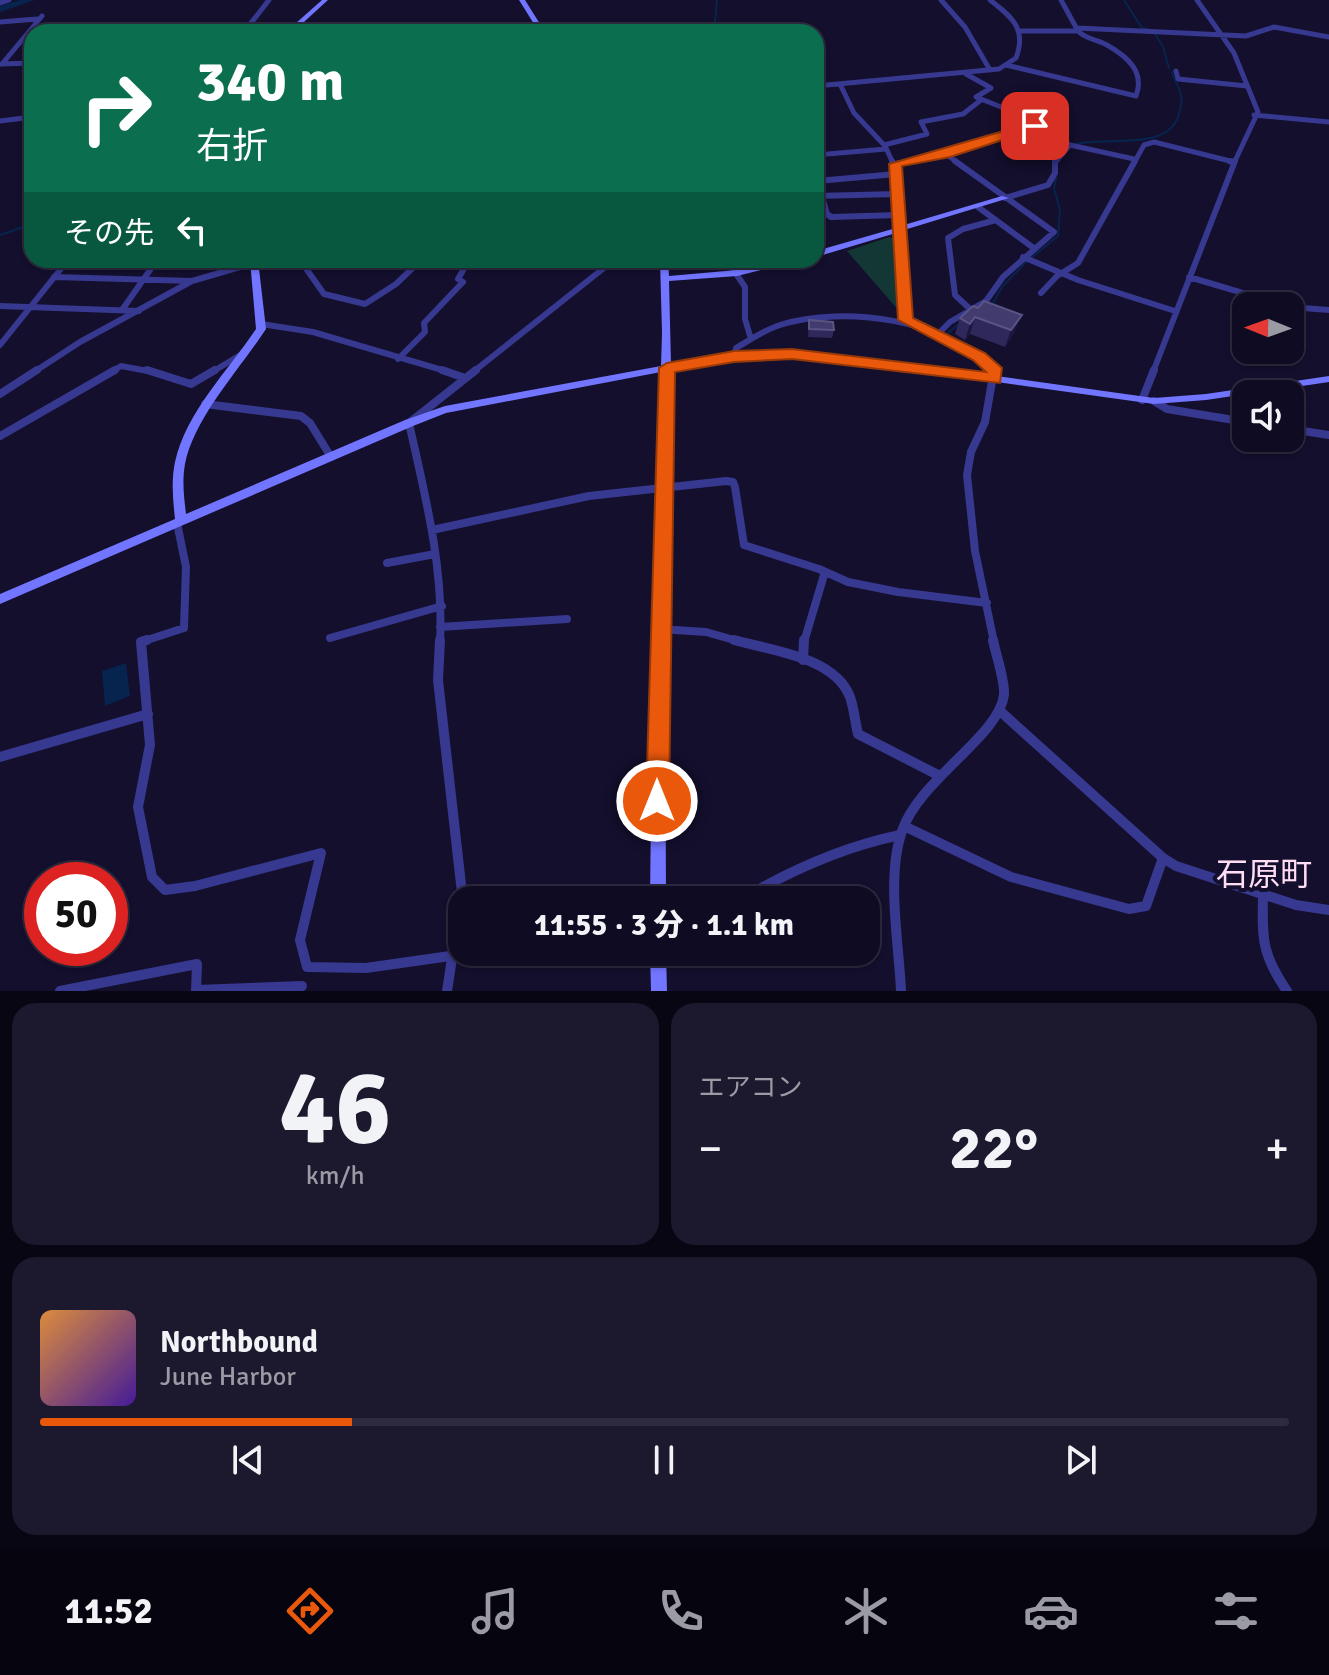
<!DOCTYPE html>
<html lang="ja">
<head>
<meta charset="utf-8">
<style>
  :root { --surface:#0e0b22; --page:#1c192f; --text:#f1f3f6; --muted:#9b9ba5; --line:#2e2b40; --accent:#ea580c }
  body { margin:0; font-family:Signika,"Noto Sans JP",sans-serif; background:var(--page); color:var(--text); height:100vh; display:flex; flex-direction:column; font-size:30px; white-space:nowrap }
  * { box-sizing:border-box; margin:0 }
  p { font-size:26px; color:var(--muted) }
  .icon { flex:none; width:44px; height:44px; fill:none; stroke:currentColor; stroke-width:2; stroke-linecap:round; stroke-linejoin:round }
  .map { position:relative; height:991px; overflow:hidden }
  .panel { display:flex; flex-direction:column; gap:12px; padding:12px; background:#080613; flex:1 }
  .panel>* { flex:none }
  .guide { position:absolute; left:24px; top:24px; width:800px; height:244px; border-radius:24px; box-shadow:0 2px 6px #0004,0 0 0 2px var(--line); background:#0b6e4f; color:#fff; overflow:hidden }
  .needle { width:52px; rotate:271deg }
  .tools { position:absolute; left:1232px; top:292px; display:grid; gap:16px }
  .tools a { display:grid; place-items:center; width:72px; height:72px; border-radius:16px; background:var(--surface); box-shadow:0 2px 6px #0004,0 0 0 2px var(--line); font-size:40px }
  .speed { position:absolute; left:24px; top:862px; display:flex; gap:16px; font-size:40px; font-weight:700; text-align:center }
  .speed>* { display:grid; place-content:center; width:104px; height:104px; border-radius:50%; background:var(--surface); box-shadow:0 2px 6px #0004,0 0 0 2px var(--line); line-height:1 }
  .speed .limit { border:12px solid #d22; background:#fff; color:#111 }
  .pin { position:absolute; display:grid; place-items:center; width:68px; height:68px; color:#fff; margin:-34px; border-radius:16px; box-shadow:0 4px 12px #0006 }
  .me { position:absolute; width:88px; margin:-44px; rotate:0deg; stroke-linejoin:round; filter:drop-shadow(0 0 6px #0008) }
  .turn { display:flex; align-items:center; gap:28px; height:168px; padding:0 40px; font-size:36px }
  .turn .icon { width:104px; height:104px; stroke-width:2.5 }
  .turn b { display:block; font-size:56px; line-height:68px }
  .then { display:flex; align-items:center; height:76px; padding:0 40px; background:#0003; gap:16px; font-size:30px }
  .big { font-size:60px; font-weight:800; line-height:1.1 }
  .panel .tile { flex:1; display:flex; flex-direction:column; justify-content:center; gap:12px; min-width:0; padding:0 28px; border-radius:24px; background:var(--page) }
  .panel .dial { align-items:center; gap:0 }
  .dial b { font-size:104px; line-height:1 }
  .song { display:flex; align-items:center; gap:24px }
  .cover { width:96px; height:96px; border-radius:12px; background:linear-gradient(135deg,hsl(30 70% 55%),hsl(260 70% 35%)) }
  .played { height:8px; border-radius:4px; background:linear-gradient(90deg,var(--accent) 25%,var(--line) 25%) }
  .keys { display:flex; justify-content:space-around; direction:ltr }
  .heat { display:flex; justify-content:space-between; align-items:center; font-size:44px; direction:ltr }
  .panel .tiles { flex:1; display:grid; gap:12px; grid-template-columns:1fr 1fr }
  .tile:last-child { grid-column:span 2 }
  .trip { position:absolute; left:448px; top:886px; width:432px; height:80px; border-radius:24px; background:var(--surface); box-shadow:0 2px 6px #0004,0 0 0 2px var(--line); font-weight:800; line-height:80px; text-align:center }
  .dock { display:flex; height:128px; justify-content:space-around; align-items:center; background:#06040e; color:var(--muted) }
  .dock .icon { width:56px; height:56px }
  .dock .active { color:var(--accent) }
  .dock b { font-size:36px; color:var(--text) }
  .map>svg:first-child { display:block }
</style>
</head>
<body>
<div class="map">
<svg width="1329" height="991" viewBox="0 0 1329 991">
  <rect width="100%" height="100%" fill="#130f2d"/>
  <!-- green -->
  <path fill="#123734" d="M889 237 895 239 900 312 847 251Z"/>
  <!-- water -->
  <path fill="#07244e" d="M126 663 130 696 105 706 102 671Z"/>
  <g fill="none" stroke-linecap="round" stroke-linejoin="round">
    <!-- stream -->
    <path stroke="#07244e" stroke-width="2" d="M1124 0 1142 28 1148 29
      M715 22 717 0
      M714 32 715 24
      M1154 32 1163 47 1169 68
      M1076 144C1107 136 1169 152 1179 114 1180 108 1183 102 1181 96 1180 87 1174 81 1172 72
      M0 235 32 224
      M1031 258 1058 236 1060 210 1054 188 1057 173
      M992 305 1002 287 1027 261
      M947 334 962 321"/>
    <!-- river -->
    <path fill="#07244e" fill-rule="evenodd" d="M20 0H35L0 12V6Z"/>
    <!-- street-far3 -->
    <path stroke="#37388f" stroke-width="5" d="M941 0 965 27 990 70
      M1061 0 1078 31
      M1197 0 1234 53 1258 112 1234 163
      M0 3 9 0
      M0 22 37 19
      M1077 28 1246 36 1274 27 1329 37
      M244 32 269 0
      M1 64 32 63
      M2 64 42 16
      M1006 65 1136 96C1145 72 1128 57 1107 45 1097 39 1087 40 1078 31H1021
      M1176 71 1178 79 1247 86
      M966 74 991 88 976 97 1011 111 1070 145 1134 159
      M840 84 854 113 885 146 893 163
      M816 86 999 69 1016 58C1027 29 1012 17 990 0
      M1254 115 1329 122
      M0 121 32 117
      M884 145 927 134 921 122 963 114 981 100
      M946 154 1035 126
      M816 155 886 149
      M902 163 946 154 958 163
      M1055 163 1070 145
      M1134 163 1144 145 1154 142 1234 162"/>
    <!-- street-far2 -->
    <path stroke="#37388f" stroke-width="6" d="M892 161 896 169
      M1229 161 1234 162
      M895 164 912 161
      M816 176 827 214 831 217 899 215
      M817 181 896 174
      M816 196 897 194
      M1005 198 1048 185 1055 173V161
      M978 207 1035 249
      M1023 257 1078 280 1175 311
      M319 260 305 267 324 294 365 304 396 284 421 260
      M727 260 745 287V319L751 339
      M54 277 192 281
      M1189 277 1287 306
      M1041 293 1057 276 1078 263 1135 161
      M0 306 139 311
      M1290 307 1329 310
      M970 309 955 295 948 238 963 229 996 220
      M122 310 157 260
      M261 324 313 332 449 372
      M937 335 950 322 986 301 1003 277 1054 232 955 161
      M0 345 68 260
      M734 357 736 348C750 340 764 330 780 325 843 305 951 319 995 372
      M398 359 425 332 424 323 463 282 458 279 469 260
      M34 372 80 342 192 281 264 260
      M111 372 121 366 153 372
      M212 372 242 354
      M473 372 614 260
      M1153 372 1235 161"/>
    <!-- street-far1 -->
    <path stroke="#37388f" stroke-width="8" d="M147 370 191 384 215 370
      M442 370 465 378
      M0 394 37 370
      M1142 400 1154 370
      M1154 401 1167 409 1246 422
      M205 404 301 416 310 423 331 457
      M1290 429 1329 435
      M0 436 115 370
      M432 530 589 496 726 481 733 482 735 487 744 545 819 569 848 582 898 592 987 603
      M387 563 435 554
      M440 627 567 619
      M659 629 706 632 741 642
      M330 638 442 606
      M141 642 184 628 186 567 177 523
      M440 642C444 568 425 495 409 423L476 370
      M804 642 824 575
      M994 642 975 551 967 475 971 452 985 422 994 370"/>
    <!-- street -->
    <path stroke="#37388f" stroke-width="10" d="M147 640 141 642 150 745 138 807 152 877 165 890 195 886 321 853 300 940 307 967 366 968 450 956
      M440 640 438 680 462 893 447 991
      M734 640C770 650 835 657 850 697 854 708 855 722 858 734L938 775
      M803 660 804 640
      M1000 711 1163 858 1176 866 1296 905 1329 910
      M0 757 148 714
      M904 826 1011 877 1129 909 1146 906 1163 858
      M1263 896C1262 939 1262 955 1287 991
      M740 900C791 870 842 847 900 835
      M60 991 197 964 196 990 302 986
      M901 991C899 943 886 877 902 831 919 780 999 736 1004 695 1005 679 996 656 993 640"/>
    <!-- secondary -->
    <path fill="#7275ff" fill-rule="evenodd" d="M322 0H328L293 32H286Z
      M519 0H525L545 32H539Z
      M893 168 900 170 904 225 1002 196 1009 198 904 230 911 320 906 323 901 320 896 233 816 257V251L896 228Z
      M250 260H258L266 329C240 369 194 418 185 464 182 481 184 497 186 514L405 420 445 406 661 366 662 333 660 260H668L669 276 737 270 780 260H794L793 262 737 276 669 281 671 364 704 358 779 351 926 366 1154 398 1206 394 1329 376V382L1206 400 1154 404 926 372 779 357 704 364 671 371 665 629 666 900H650L653 629 661 372 446 413 413 426 0 604V594L175 519C173 500 171 481 175 462 186 412 228 371 256 329Z
      M650 952H666L667 991H651Z"/>
  </g>
  <!-- wall -->
  <path fill="#2f285b" d="M973 306 1015 331 1005 347 970 334 965 340 955 334 960 318Z
    M809 320 834 330 832 338 808 337Z"/>
  <!-- shaded-wall -->
  <path fill="#1c1641" d="M1022 315 1015 331 1005 347 1011 330Z
    M975 317 970 334 965 340 970 324Z"/>
  <!-- building -->
  <path fill="#423b6d" stroke="#5a5484" stroke-width="2" d="M486 29 487 32H465L464 31Z
    M984 301 1022 315 1011 330 975 317 970 324 960 318 973 306 978 308Z
    M809 320 833 322 834 330 809 329Z"/>
  <!-- route -->
  <path fill="#ea580c" stroke="#983908" stroke-width="2" d="M1035 122 1039 124V128L950 157 902 166 913 318 985 353 1002 368 1000 383 792 359 734 362 675 372 669 801 666 809 657 812 649 809 646 801 659 368 667 363 734 351 792 349 986 372 973 360 898 320 889 164Z"/>
  <g text-anchor="middle" stroke-width="8" stroke-linejoin="round" paint-order="stroke">
    <!-- near-quarter labels -->
    <g font-size="32" fill="#ffddf4" stroke="#130f2d">
      <text x="1264" y="885">石原町</text>
    </g>
  </g>
</svg>
<div class="tools">
<a><svg class="needle" viewBox="-14 -14 28 28"><path d="M0-13l5 13h-10z" fill="#e53935"/><path d="M0 13l5-13h-10z" fill="#9b9ba5"/></svg></a>
<a><svg class="icon" aria-label="sound" viewBox="0 0 24 24"><path d="M4 9h4l5-4v14l-5-4H4zM17 9q2 3 0 6"/></svg></a>
</div>
<div class="speed"><div class="limit">50</div></div>
<div class="pin" style="left:1035px;top:126px;background:#d93025"><svg class="icon" aria-label="arrive" viewBox="0 0 24 24"><path d="M6 21V4h12l-3 4 3 4H6"/></svg></div>
<svg class="me" style="left:657px;top:801px" viewBox="-20 -20 40 40"><circle r="17" fill="#ea580c" stroke="#fff" stroke-width="3"/><path d="M0-11L8 9 0 5-8 9z" fill="#fff"/></svg>
<div class="trip">11:55 · 3 分 · 1.1 km</div>
<div class="guide">
<div class="turn"><svg class="icon" aria-label="right" viewBox="0 0 24 24"><path d="M7 20v-9h11M14 6l5 5-5 5"/></svg><div><b>340 m</b>右折</div></div>
<div class="then">その先<svg class="icon" aria-label="left" viewBox="0 0 24 24"><path d="M17 20v-9H6M10 6l-5 5 5 5"/></svg></div>
</div>
</div>
<section class="panel">
<div class="tiles">
<div class="tile dial"><b>46</b><p>km/h</p></div>
<div class="tile"><p>エアコン</p>
<div class="heat"><a>−</a><b class="big">22°</b><a>+</a></div>
</div>
<div class="tile">
<div class="song"><i class="cover"></i><div><b>Northbound</b><p>June Harbor</p></div></div>
<div class="played"></div>
<div class="keys"><svg class="icon" aria-label="previous" viewBox="0 0 24 24"><path d="M18 5L8 12l10 7zM5 5v14"/></svg><svg class="icon" aria-label="pause" viewBox="0 0 24 24"><path d="M8 5v14M16 5v14"/></svg><svg class="icon" aria-label="next" viewBox="0 0 24 24"><path d="M6 5l10 7-10 7zM19 5v14"/></svg></div>
</div>
</div>
</section>
<nav class="dock">
<b>11:52</b>
<svg class="icon active" aria-label="directions" viewBox="0 0 24 24"><path d="M12 3l9 9-9 9-9-9zM9 14v-3h6M13 9l2 2-2 2"/></svg>
<svg class="icon" aria-label="music" viewBox="0 0 24 24"><path d="M9 18V5l10-2v13"/><circle cx="6" cy="18" r="3"/><circle cx="16" cy="16" r="3"/></svg>
<svg class="icon" aria-label="phone" viewBox="0 0 24 24"><path d="M5 4h4l2 5-3 2q2 4 5 5l2-3 5 2v4C11 20 4 13 5 4z"/></svg>
<svg class="icon" aria-label="climate" viewBox="0 0 24 24"><path d="M12 3v18M4 7l16 10M4 17L20 7"/></svg>
<svg class="icon" aria-label="car" viewBox="0 0 24 24"><path d="M5 17H2v-5l4-1 3-4h7l3 4 3 1v5h-3M9 17h6M6 11h13"/><circle cx="7" cy="17" r="2"/><circle cx="17" cy="17" r="2"/></svg>
<svg class="icon" aria-label="filters" viewBox="0 0 24 24"><path d="M4 7h16M4 17h16"/><circle cx="9" cy="7" r="2"/><circle cx="15" cy="17" r="2"/></svg>
</nav>
</body>
</html>
